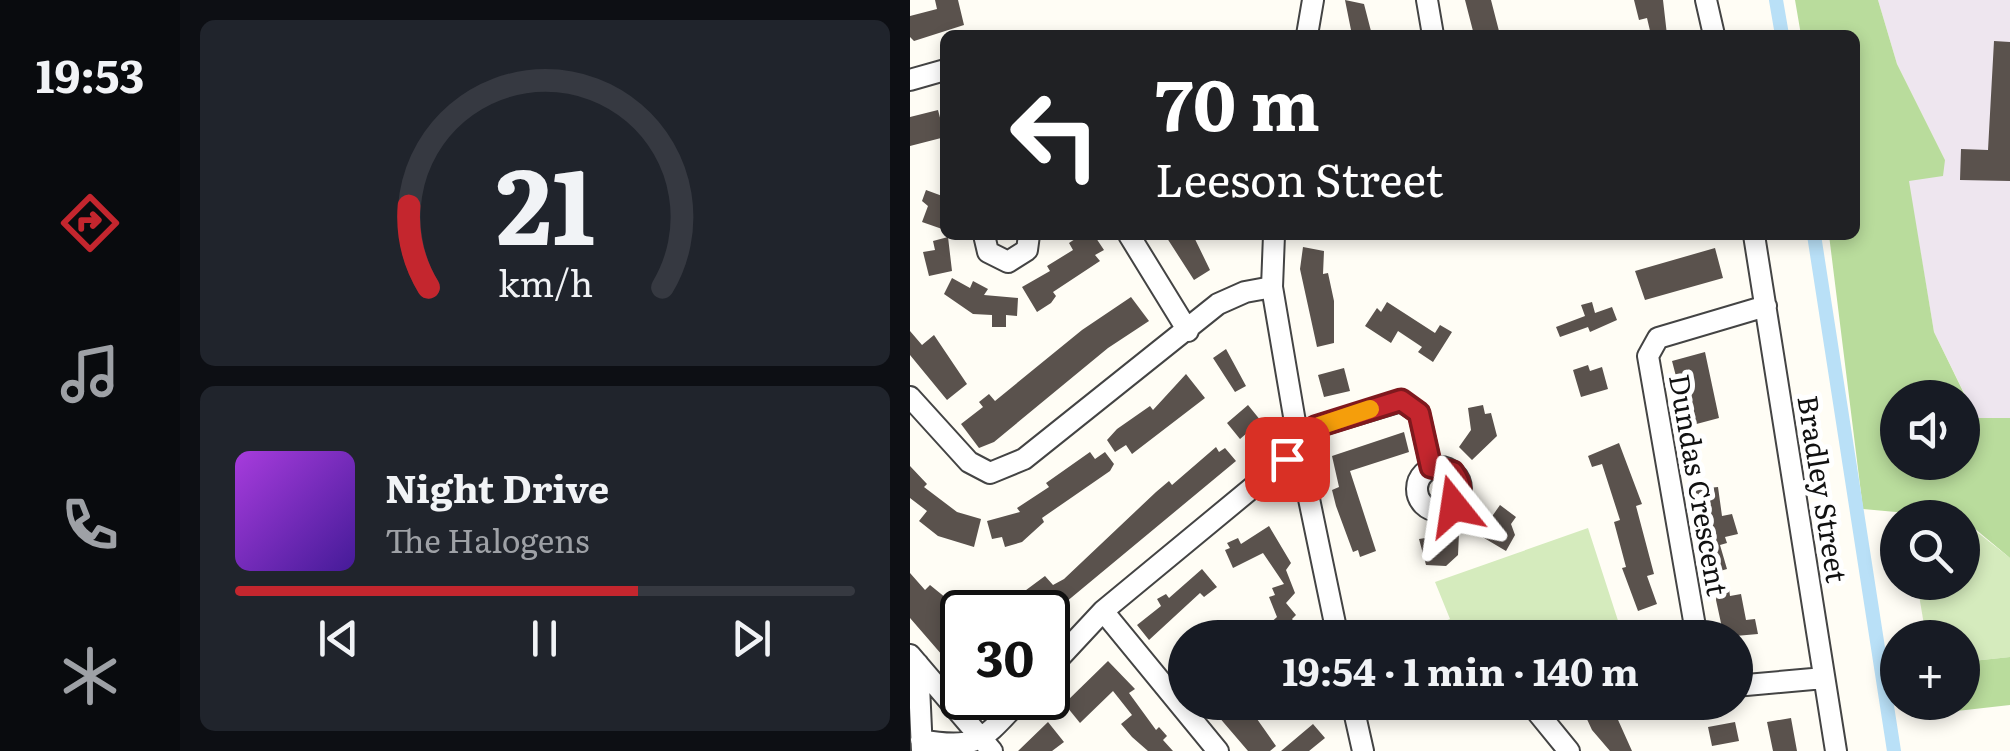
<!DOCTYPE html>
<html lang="en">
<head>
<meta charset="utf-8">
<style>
  :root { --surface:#171b24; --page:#20242c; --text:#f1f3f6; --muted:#9ea1a6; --line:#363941; --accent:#c4262e }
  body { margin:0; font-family:Literata,serif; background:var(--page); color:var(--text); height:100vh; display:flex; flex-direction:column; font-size:38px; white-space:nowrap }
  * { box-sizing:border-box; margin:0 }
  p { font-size:32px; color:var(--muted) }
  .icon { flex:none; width:55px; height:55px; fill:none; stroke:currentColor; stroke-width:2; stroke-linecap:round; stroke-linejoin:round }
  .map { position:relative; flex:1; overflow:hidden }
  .drawer { display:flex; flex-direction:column; gap:20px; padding:20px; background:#0d0f14; width:730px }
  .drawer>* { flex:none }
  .banner { position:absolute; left:30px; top:30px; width:920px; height:210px; border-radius:15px; box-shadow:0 5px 15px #0003; background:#202124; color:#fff; overflow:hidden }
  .buttons { position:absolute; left:970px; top:380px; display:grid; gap:20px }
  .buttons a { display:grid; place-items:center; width:100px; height:100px; border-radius:50%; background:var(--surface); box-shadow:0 5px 15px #0003; font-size:50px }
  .speed { position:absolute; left:30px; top:590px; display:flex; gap:20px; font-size:50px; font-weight:700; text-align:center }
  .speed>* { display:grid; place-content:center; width:130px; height:130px; border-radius:50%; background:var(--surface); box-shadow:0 5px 15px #0003; line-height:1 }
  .speed .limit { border:5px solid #111; border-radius:15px; background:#fff; color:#111 }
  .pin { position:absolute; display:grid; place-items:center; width:85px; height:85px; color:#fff; margin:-42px; border-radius:20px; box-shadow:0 5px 15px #0006 }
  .me { position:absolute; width:110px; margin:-55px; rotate:345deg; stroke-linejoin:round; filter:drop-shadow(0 0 8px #0008) }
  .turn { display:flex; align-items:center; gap:35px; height:210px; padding:0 50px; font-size:45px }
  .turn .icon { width:130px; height:130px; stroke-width:2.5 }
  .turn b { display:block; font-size:70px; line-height:85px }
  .drawer .tile { flex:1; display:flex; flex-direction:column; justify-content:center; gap:15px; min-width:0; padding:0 35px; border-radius:15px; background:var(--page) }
  .drawer .dial { align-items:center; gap:0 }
  .dial svg { height:260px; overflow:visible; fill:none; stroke:var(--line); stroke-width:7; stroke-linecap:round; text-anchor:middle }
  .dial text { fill:var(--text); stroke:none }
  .song { display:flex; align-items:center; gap:30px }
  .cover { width:120px; height:120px; border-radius:15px; background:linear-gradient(135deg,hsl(280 70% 55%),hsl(260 70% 35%)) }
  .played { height:10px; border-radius:5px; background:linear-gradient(90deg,var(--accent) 65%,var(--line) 65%) }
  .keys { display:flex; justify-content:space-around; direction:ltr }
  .trip { position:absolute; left:258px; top:620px; width:585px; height:100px; border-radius:50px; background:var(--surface); box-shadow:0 5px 15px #0003; font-weight:700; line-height:100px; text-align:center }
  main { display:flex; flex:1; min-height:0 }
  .menu { display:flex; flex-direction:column; width:180px; justify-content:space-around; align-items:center; background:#090b0e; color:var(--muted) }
  .menu .icon { width:70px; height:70px }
  .menu .selected { color:var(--accent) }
  .menu b { font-size:45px; color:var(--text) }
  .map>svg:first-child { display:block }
</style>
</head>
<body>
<main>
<nav class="menu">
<b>19:53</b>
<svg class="icon selected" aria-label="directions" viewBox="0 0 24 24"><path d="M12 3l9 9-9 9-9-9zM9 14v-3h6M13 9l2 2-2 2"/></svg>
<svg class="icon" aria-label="music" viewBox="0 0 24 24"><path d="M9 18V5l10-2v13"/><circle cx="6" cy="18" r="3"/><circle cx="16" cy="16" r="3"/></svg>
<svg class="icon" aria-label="phone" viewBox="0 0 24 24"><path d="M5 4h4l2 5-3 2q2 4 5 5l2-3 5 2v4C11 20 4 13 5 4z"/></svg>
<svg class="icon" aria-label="climate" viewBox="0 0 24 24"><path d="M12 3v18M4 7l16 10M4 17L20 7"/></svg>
</nav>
<section class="drawer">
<div class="tile dial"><svg viewBox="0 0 100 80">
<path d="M14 69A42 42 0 1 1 86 69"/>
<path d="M14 69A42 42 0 0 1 8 44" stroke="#c4262e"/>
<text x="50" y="56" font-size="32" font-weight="700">21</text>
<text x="50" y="72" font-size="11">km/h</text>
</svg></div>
<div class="tile">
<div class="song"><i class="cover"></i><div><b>Night Drive</b><p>The Halogens</p></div></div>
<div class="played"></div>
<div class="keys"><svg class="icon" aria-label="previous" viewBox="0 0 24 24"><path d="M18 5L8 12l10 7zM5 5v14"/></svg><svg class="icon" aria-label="pause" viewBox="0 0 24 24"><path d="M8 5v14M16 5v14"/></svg><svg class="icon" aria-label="next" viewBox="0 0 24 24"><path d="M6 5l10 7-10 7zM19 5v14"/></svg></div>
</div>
</section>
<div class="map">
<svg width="1100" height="751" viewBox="0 0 1100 751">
  <rect width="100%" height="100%" fill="#fffdf5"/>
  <!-- industrial -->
  <path fill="#eee6ef" d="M968 0H1100V418L1067 419 1024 332 998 180 1035 160 987 64Z"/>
  <!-- green -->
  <path fill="#d5ebbd" d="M1053 521 1100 558V657L1053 662 1052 638 1016 637 1007 583 1052 582Z
    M678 528 712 633 697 638 540 637 535 621 540 619 525 582Z"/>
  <!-- forest -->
  <path fill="#b9dc9c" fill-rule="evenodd" d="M885 0H968L987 64 1035 160 1033 176 999 181 1024 332 1066 418H1100V558L1052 518 953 509 919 235H945V35H891ZM988 398H1052V462H988Z
    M1100 657V705L1029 713 1031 703 1052 702 1053 662Z"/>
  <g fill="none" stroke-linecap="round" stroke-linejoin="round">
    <!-- canal -->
    <path stroke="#b9e0f7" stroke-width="14" d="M866 0 872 35
      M904 235 984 751"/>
  </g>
  <!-- building -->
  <path fill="#5a524d" d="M25 0H48L54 25 4 41 0 37V16L27 9Z
    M435 0 454 4 462 35H442Z
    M555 0H581L590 35H564Z
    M724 0H753L757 35H741L737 18 729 20Z
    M1084 41 1100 42V181L1050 180 1051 149 1078 150Z
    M28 110 35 137 0 146V117Z
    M16 190 35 197V230L12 222 18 206 12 201Z
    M171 235 177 239 184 235 194 250 185 255 190 261 143 292 146 296 141 303 127 312 112 287 140 271 137 266 163 250 159 243Z
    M255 235H283L300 270 284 280Z
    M38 237 42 271 19 276 13 252 25 250 23 241Z
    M393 247 414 251 413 274 418 273 424 301V343L407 347 390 269Z
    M805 248 813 278 735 300 725 271Z
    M42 278 60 288 63 281 78 289 74 295 108 298 107 316 96 315V327H82V315L63 314 34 294Z
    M221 297 239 321 198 348 84 442 69 448 51 424 73 407 69 402 79 394 85 401 172 330Z
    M477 302 525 333 530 325 542 332 523 362 508 352 512 347 488 331 481 343 455 326 467 308 471 312Z
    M682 302 685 313 702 307 707 320 680 332 678 327 650 337 646 327 675 316 671 305Z
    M0 331 12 345 24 335 57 384 37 400 0 355Z
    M316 349 336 386 325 392 303 358Z
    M795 352 809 418 779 426 762 361Z
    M678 365 680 371 692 367 698 389 671 397 663 370Z
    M434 368 440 391 414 397 408 375Z
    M276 374 295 398 222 454 216 445 205 452 197 440 207 429 240 406 243 410Z
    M338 405 351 421 330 439 317 423Z
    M573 405 575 414 581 413 587 436 562 460 549 447 561 430 558 408Z
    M494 432 499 452 440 471 466 551 450 557 448 550 443 552 426 506 422 490 429 487 422 456Z
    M709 443 732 504 726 506 744 574 737 576 747 604 728 611 712 568 716 567 704 522 710 520 692 464 682 467 678 456Z
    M306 447 309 452 315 448 326 461 144 612H107L95 598 104 591 108 596 135 576 143 585 154 579 246 492 259 481 262 485Z
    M180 452 185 459 195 452 204 464 200 471 132 518 134 522 112 542 95 547 92 537 82 539 77 521 110 512 107 508 139 487 136 483Z
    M0 466 17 484 14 487 47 512 71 519 64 547 28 536 9 521 17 511 0 498Z
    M808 487 812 516 822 514 828 534 815 537 817 543 810 545 817 569 800 574 795 555 801 554 790 511 786 500 779 501 778 490Z
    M590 505 606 517 601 524 605 535 596 551 569 535Z
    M359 526 381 563 376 570 385 593 376 603 386 615 382 619 397 638H343L367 617 359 597 365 595 362 588 374 584 353 553 323 568 315 550 320 548 317 543 328 538 331 544Z
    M549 533 548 555 536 566 516 565 509 539Z
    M292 569 307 587 294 597 290 593 239 640 227 625 251 606 247 599 256 594 259 598Z
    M0 573 15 590 20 585 52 611V625L41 636 52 649V678L0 618Z
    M819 589 820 596 831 594 836 620 845 619 848 634 814 637 806 600 807 591Z
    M198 661 225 689 219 693 246 730 249 727 257 736 253 740 263 751H238L222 737 211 724 222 715 203 691 170 723 157 707 155 703Z
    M296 702H335L366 746 360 751H338Z
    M669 702H700L722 751H700L682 730Z
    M881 718 887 751H863L857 722Z
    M138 722 154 742 142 751H108Z
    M825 722 829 741 802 746 798 727Z
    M403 724 415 738 399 751H371Z"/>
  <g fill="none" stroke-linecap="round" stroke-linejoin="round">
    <defs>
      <path id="minor" d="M517 0 523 35
        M796 0 804 35
        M397 35 403 0
        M0 80 35 70
        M74 235 78 252 98 262 117 250 119 235
        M219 235 278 331
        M364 235 362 287 394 475 428 638
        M844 235 926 751
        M0 397 59 462 80 473 114 459 308 304 335 292 362 287
        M507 489a22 22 0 1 1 44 0a22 22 0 1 1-44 0Z
        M193 611 308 751
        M787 638 738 356 748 338 856 306
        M0 655 82 751
        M8 664 12 751
        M138 670 193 611 377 459 405 427 491 401 509 413 521 467
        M825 686 914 678
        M442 702 453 751
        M619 702 659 751
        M444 712 468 702
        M11 740C70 751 74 738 112 698"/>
    </defs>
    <!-- minor casing -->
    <use href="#minor" stroke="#444" stroke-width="24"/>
    <!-- minor -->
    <use href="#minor" stroke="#fff" stroke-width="20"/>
  </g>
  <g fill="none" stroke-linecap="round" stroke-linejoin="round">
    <defs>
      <path id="route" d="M377 459 405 427 491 400 509 413 521 467 543 472C552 485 552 493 544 506"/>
    </defs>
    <!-- route casing -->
    <use href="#route" stroke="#7f191e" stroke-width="25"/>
    <!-- route -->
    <use href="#route" stroke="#c4262e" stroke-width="18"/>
    <!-- slow -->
    <path stroke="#f59e0b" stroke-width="18" d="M409 426 460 409"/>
  </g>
  <g text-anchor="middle" stroke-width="10" stroke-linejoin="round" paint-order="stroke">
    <!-- street labels -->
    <g font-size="28" fill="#111" stroke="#fff">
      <text transform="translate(788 485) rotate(80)" y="10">Dundas Crescent</text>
      <text transform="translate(912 489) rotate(81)" y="10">Bradley Street</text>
    </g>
  </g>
</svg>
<div class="buttons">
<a><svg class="icon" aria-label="sound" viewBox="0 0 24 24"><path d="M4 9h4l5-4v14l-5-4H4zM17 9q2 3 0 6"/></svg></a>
<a><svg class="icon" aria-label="search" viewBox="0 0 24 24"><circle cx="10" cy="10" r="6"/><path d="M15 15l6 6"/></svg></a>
<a>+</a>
</div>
<div class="speed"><div class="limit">30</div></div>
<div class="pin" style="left:377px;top:459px;background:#d93025"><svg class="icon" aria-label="arrive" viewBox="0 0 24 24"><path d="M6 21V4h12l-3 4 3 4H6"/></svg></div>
<svg class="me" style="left:544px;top:506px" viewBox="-20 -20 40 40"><path d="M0-17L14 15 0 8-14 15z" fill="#c4262e" stroke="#fff" stroke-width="4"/></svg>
<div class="trip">19:54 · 1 min · 140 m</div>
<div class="banner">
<div class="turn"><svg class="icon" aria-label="left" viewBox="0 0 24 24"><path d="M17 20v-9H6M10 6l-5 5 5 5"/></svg><div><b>70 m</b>Leeson Street</div></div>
</div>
</div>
</main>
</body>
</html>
